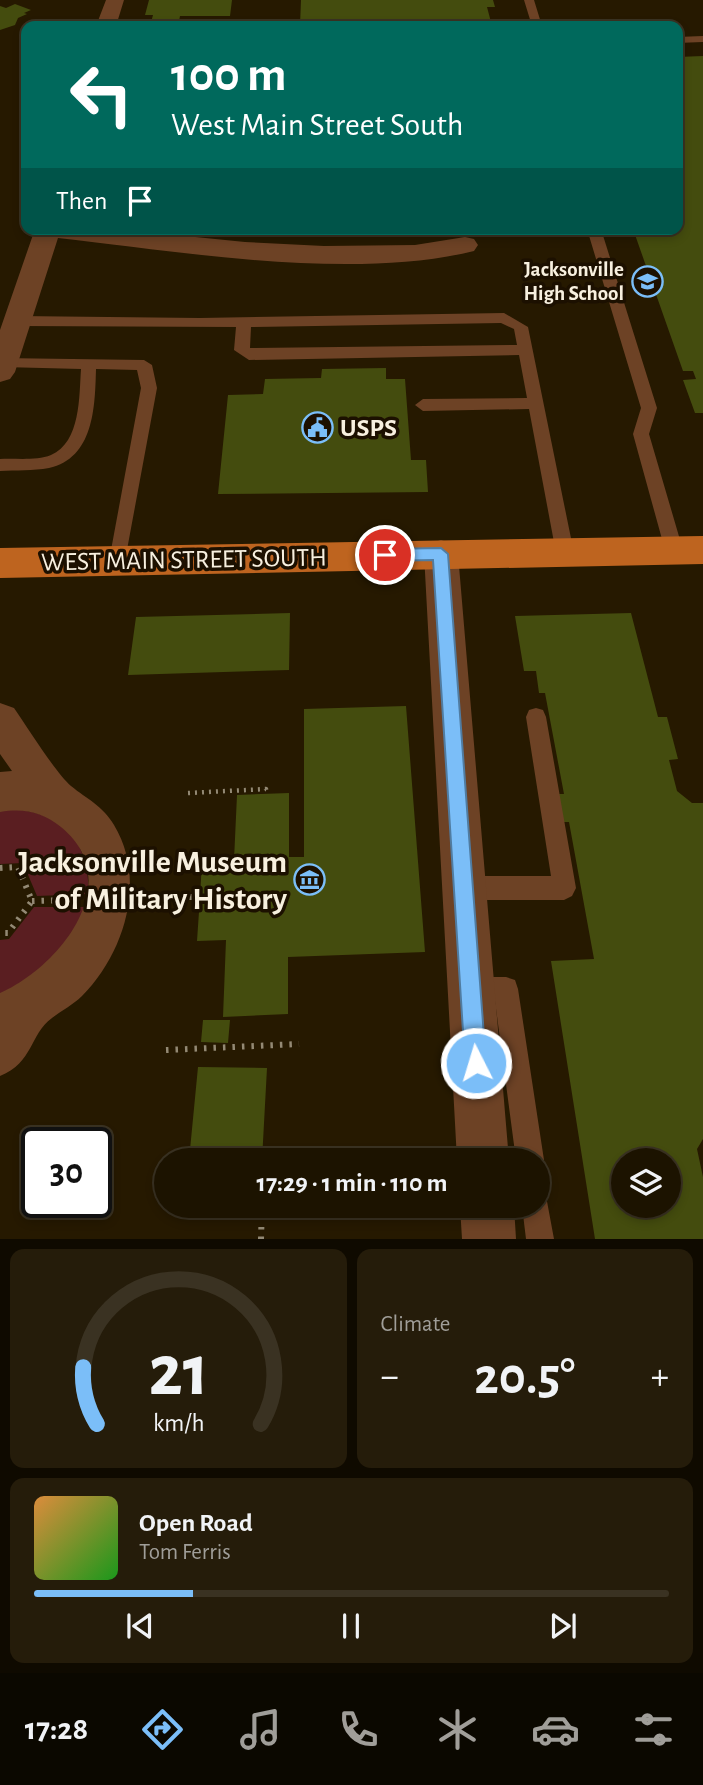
<!DOCTYPE html>
<html lang="en">
<head>
<meta charset="utf-8">
<style>
  :root { --surface:#1c1300; --page:#251c0a; --text:#f1f3f6; --muted:#a09e99; --line:#3a3222; --accent:#7bbef8 }
  body { margin:0; font-family:"Alegreya Sans",sans-serif; background:var(--page); color:var(--text); height:100vh; display:flex; flex-direction:column; font-size:26px; white-space:nowrap }
  * { box-sizing:border-box; margin:0 }
  p { font-size:23px; color:var(--muted) }
  .icon { flex:none; width:38px; height:38px; fill:none; stroke:currentColor; stroke-width:2; stroke-linecap:round; stroke-linejoin:round }
  .map { position:relative; height:1239px; overflow:hidden }
  .drawer { display:flex; flex-direction:column; gap:10px; padding:10px; background:#0f0a00; flex:1 }
  .drawer>* { flex:none }
  .banner { position:absolute; left:21px; top:21px; width:662px; height:214px; border-radius:14px; box-shadow:0 4px 10px #0003,0 0 0 2px var(--line); background:#00695c; color:#fff; overflow:hidden }
  .controls { position:absolute; left:611px; top:1148px; display:grid; gap:14px }
  .controls a { display:grid; place-items:center; width:70px; height:70px; border-radius:50%; background:var(--surface); box-shadow:0 4px 10px #0003,0 0 0 2px var(--line); font-size:35px }
  .speed { position:absolute; left:21px; top:1127px; display:flex; gap:14px; font-size:35px; font-weight:700; text-align:center }
  .speed>* { display:grid; place-content:center; width:91px; height:91px; border-radius:50%; background:var(--surface); box-shadow:0 4px 10px #0003,0 0 0 2px var(--line); line-height:1 }
  .speed .limit { border:4px solid #111; border-radius:10px; background:#fff; color:#111 }
  .pin { position:absolute; display:grid; place-items:center; width:60px; height:60px; color:#fff; margin:-30px; border:4px solid #fff; border-radius:50%; box-shadow:0 2px 7px #0007 }
  .me { position:absolute; width:77px; margin:-38px; rotate:355deg; stroke-linejoin:round; filter:drop-shadow(0 0 5px #0008) }
  .turn { display:flex; align-items:center; gap:24px; height:147px; padding:0 35px; font-size:32px }
  .turn .icon { width:91px; height:91px; stroke-width:2.5 }
  .turn b { display:block; font-size:49px; line-height:60px }
  .then { display:flex; align-items:center; height:66px; padding:0 35px; background:#0003; gap:14px; font-size:26px }
  .big { font-size:52px; font-weight:600; line-height:1.1 }
  .drawer .widget { flex:1; display:flex; flex-direction:column; justify-content:center; gap:10px; min-width:0; padding:0 24px; border-radius:14px; background:var(--page) }
  .drawer .dial { align-items:center; gap:0 }
  .dial svg { height:182px; overflow:visible; fill:none; stroke:var(--line); stroke-width:7; stroke-linecap:round; text-anchor:middle }
  .dial text { fill:var(--text); stroke:none }
  .song { display:flex; align-items:center; gap:21px }
  .cover { width:84px; height:84px; border-radius:10px; background:linear-gradient(135deg,hsl(30 70% 55%),hsl(120 70% 35%)) }
  .played { height:7px; border-radius:4px; background:linear-gradient(90deg,var(--accent) 25%,var(--line) 25%) }
  .keys { display:flex; justify-content:space-around; direction:ltr }
  .heat { display:flex; justify-content:space-between; align-items:center; font-size:38px; direction:ltr }
  .drawer .tiles { flex:1; display:grid; gap:10px; grid-template-columns:1fr 1fr }
  .widget:last-child { grid-column:span 2 }
  .trip { position:absolute; left:154px; top:1148px; width:396px; height:70px; border-radius:35px; background:var(--surface); box-shadow:0 4px 10px #0003,0 0 0 2px var(--line); font-weight:600; line-height:70px; text-align:center }
  .dock { display:flex; height:112px; justify-content:space-around; align-items:center; background:#0b0800; color:var(--muted) }
  .dock .icon { width:49px; height:49px }
  .dock .on { color:var(--accent) }
  .dock b { font-size:32px; color:var(--text) }
  .map>svg:first-child { display:block }
</style>
</head>
<body>
<div class="map">
<svg width="703" height="1239" viewBox="0 0 703 1239">
  <rect width="100%" height="100%" fill="#261900"/>
  <!-- green -->
  <path fill="#5a1e21" d="M15 809C68 815 88 843 89 894L37 896 23 863 0 864V811Z
    M34 907H87L66 952 0 997V940L9 939Z"/>
  <!-- building -->
  <path fill="#444c0e" fill-rule="evenodd" d="M149 0H232L230 16H180L178 26H150L153 15H145Z
    M301 0H493L495 7H487L492 26H300Z
    M15 4 31 10 24 13 27 14 18 18 15 25 0 30V6L6 8Z
    M703 56V413H695L683 380 696 379 693 371H683L633 229H677V57Z
    M386 368V379H405L411 460H426L428 492 218 494 228 395 263 394 265 379 321 378 322 369Z
    M290 613 289 670 128 675 136 617Z
    M631 613 658 717H667L678 759 669 760 677 791 692 803H703V1139L697 1149 703 1177V1239H595L551 961 594 959 569 822H562L557 794H564L545 693H539L536 671H524L515 616ZM623 1160H668V1206H623Z
    M406 706 425 952 288 957V1014L223 1017 226 940 197 941 200 897 202 861 234 860 237 795 289 793V857H304V709Z
    M203 1020H230L228 1043 201 1042Z
    M198 1067 267 1068 262 1160H189Z"/>
  <g fill="none" stroke-linecap="round" stroke-linejoin="round">
    <!-- path-far1 -->
    <path stroke="#938974" stroke-width="4.5" stroke-dasharray="2 5" stroke-linecap="butt" d="M188 793 266 789 267 794"/>
    <!-- path -->
    <path stroke="#938974" stroke-width="6" stroke-dasharray="2.5 7" stroke-linecap="butt" d="M0 868 18 867 32 901 8 933H0
      M180 897H200
      M32 901 70 900
      M166 1050 299 1044
      M154 1184H166
      M261 1239 262 1206"/>
    <!-- service -->
    <path fill="#6d4225" fill-rule="evenodd" d="M524 0H534L542 26H532Z
      M703 36V42L677 43V37Z
      M587 229H601L657 408 649 434 683 550 674 557 665 550 633 434 641 408Z
      M504 313 528 327 574 553 565 560 556 553 529 409 423 411 415 405 423 399 527 398 519 355 249 360 234 350 236 327 17 326 10 321 17 316 200 318ZM501 323 514 329 517 345 250 348 251 327Z
      M0 358 144 360 152 365 157 388 124 566 118 568 109 561 141 388 137 370 96 369C95 407 94 458 49 468 33 471 16 470 0 471V459C16 458 36 461 51 455 81 442 79 396 81 369L3 367 0 366Z
      M536 708 543 710 546 717 576 888 572 896 564 900H462L454 896 450 888 454 880 462 876H551L526 717 529 710Z
      M470 977H506L515 980 518 989 544 1160 537 1171V1160H516L495 1001H470L461 998 458 989 461 980Z
      M537 1192 546 1196 554 1239H526L522 1206H537Z"/>
    <!-- minor -->
    <path fill="#6d4225" fill-rule="evenodd" d="M106 0H124L116 26H96Z
      M35 229H116L245 242 324 246 415 245 465 237 474 239 478 245 474 251C352 281 183 252 58 238L15 372 10 379 0 382V330Z
      M441 540 453 544 458 554 509 1160H457L424 554 429 544Z
      M0 703 14 708C28 728 55 772 71 786 87 799 103 806 114 825 147 879 125 953 82 996 73 1005 62 1010 52 1018 29 1035 34 1062 0 1076V993C59 967 128 882 61 827 42 812 24 808 0 812V772L12 771 0 754Z
      M460 1206H514L516 1239H462Z"/>
    <!-- primary -->
    <path fill="#be641f" fill-rule="evenodd" d="M703 536V564L0 578V548Z"/>
  </g>
  <!-- route -->
  <path fill="#7bbef8" stroke="#507ca1" stroke-width="2" d="M441 548 448 554 486 1063 483 1070 476 1073 468 1070 465 1063 433 560 385 561 378 555 385 549Z"/>
  <!-- icons -->
  <defs>
    <symbol id="school-ring" viewBox="-11 -11 22 22"><circle r="9.5" fill="#1c1000" stroke="#7bbef8" stroke-width="1.5"/><path d="M0-5L7-2L0 1L-7-2ZM-4 1L0 2.5L4 1V4Q0 6-4 4Z" fill="#7bbef8"/></symbol>
    <symbol id="civic-ring" viewBox="-11 -11 22 22"><circle r="9.5" fill="#1c1000" stroke="#7bbef8" stroke-width="1.5"/><path d="M-.6-6.5H3V-4.5H.6V-3L4-1V1h2V6H-6V1h2V-1L-.6-3ZM-1.2 2.5V6h2.4V2.5Z" fill="#7bbef8"/></symbol>
    <symbol id="museum-ring" viewBox="-11 -11 22 22"><circle r="9.5" fill="#1c1000" stroke="#7bbef8" stroke-width="1.5"/><path d="M0-6L6-3V-2H-6V-3ZM-5-1h2V3h-2ZM-1-1h2V3h-2ZM3-1h2V3H3ZM-6 4H6V6H-6Z" fill="#7bbef8"/></symbol>
  </defs>
  <g fill-rule="evenodd">
    <use href="#school-ring" x="630" y="264" width="35" height="35"/>
    <use href="#civic-ring" x="300" y="410" width="35" height="35"/>
    <use href="#museum-ring" x="292" y="862" width="35" height="35"/>
  </g>
  <g text-anchor="middle" stroke-width="7" stroke-linejoin="round" paint-order="stroke">
    <!-- far-poi labels -->
    <g font-size="21" font-weight="bold" fill="#f8f0df" stroke="#1c1000" text-anchor="end">
      <text x="624" y="276">Jacksonville<tspan x="624" dy="24">High School</tspan></text>
    </g>
    <!-- poi labels -->
    <g font-size="26" font-weight="bold" fill="#f8f0df" stroke="#1c1000" text-anchor="start">
      <text x="340" y="436">USPS</text>
    </g>
    <!-- street labels -->
    <g font-size="26" fill="#f8f0df" stroke="#1c1000">
      <text transform="translate(184 559) rotate(-1)" y="9">WEST MAIN STREET SOUTH</text>
    </g>
    <!-- near-poi labels -->
    <g font-size="32" font-weight="bold" fill="#f8f0df" stroke="#1c1000" text-anchor="end">
      <text x="287" y="872">Jacksonville Museum<tspan x="287" dy="37">of Military History</tspan></text>
    </g>
  </g>
</svg>
<div class="controls">
<a><svg class="icon" aria-label="layers" viewBox="0 0 24 24"><path d="M12 4l9 5-9 5-9-5zM3 14l9 5 9-5"/></svg></a>
</div>
<div class="speed"><div class="limit">30</div></div>
<div class="pin" style="left:385px;top:555px;background:#d93025"><svg class="icon" aria-label="arrive" viewBox="0 0 24 24"><path d="M6 21V4h12l-3 4 3 4H6"/></svg></div>
<svg class="me" style="left:476px;top:1063px" viewBox="-20 -20 40 40"><circle r="17" fill="#7bbef8" stroke="#fff" stroke-width="3"/><path d="M0-11L8 9 0 5-8 9z" fill="#fff"/></svg>
<div class="trip">17:29 · 1 min · 110 m</div>
<div class="banner">
<div class="turn"><svg class="icon" aria-label="left" viewBox="0 0 24 24"><path d="M17 20v-9H6M10 6l-5 5 5 5"/></svg><div><b>100 m</b>West Main Street South</div></div>
<div class="then">Then<svg class="icon" aria-label="arrive" viewBox="0 0 24 24"><path d="M6 21V4h12l-3 4 3 4H6"/></svg></div>
</div>
</div>
<section class="drawer">
<div class="tiles">
<div class="widget dial"><svg viewBox="0 0 100 80">
<path d="M14 69A42 42 0 1 1 86 69"/>
<path d="M14 69A42 42 0 0 1 8 44" stroke="#7bbef8"/>
<text x="50" y="56" font-size="32" font-weight="700">21</text>
<text x="50" y="72" font-size="11">km/h</text>
</svg></div>
<div class="widget"><p>Climate</p>
<div class="heat"><a>−</a><b class="big">20.5°</b><a>+</a></div>
</div>
<div class="widget">
<div class="song"><i class="cover"></i><div><b>Open Road</b><p>Tom Ferris</p></div></div>
<div class="played"></div>
<div class="keys"><svg class="icon" aria-label="previous" viewBox="0 0 24 24"><path d="M18 5L8 12l10 7zM5 5v14"/></svg><svg class="icon" aria-label="pause" viewBox="0 0 24 24"><path d="M8 5v14M16 5v14"/></svg><svg class="icon" aria-label="next" viewBox="0 0 24 24"><path d="M6 5l10 7-10 7zM19 5v14"/></svg></div>
</div>
</div>
</section>
<nav class="dock">
<b>17:28</b>
<svg class="icon on" aria-label="directions" viewBox="0 0 24 24"><path d="M12 3l9 9-9 9-9-9zM9 14v-3h6M13 9l2 2-2 2"/></svg>
<svg class="icon" aria-label="music" viewBox="0 0 24 24"><path d="M9 18V5l10-2v13"/><circle cx="6" cy="18" r="3"/><circle cx="16" cy="16" r="3"/></svg>
<svg class="icon" aria-label="phone" viewBox="0 0 24 24"><path d="M5 4h4l2 5-3 2q2 4 5 5l2-3 5 2v4C11 20 4 13 5 4z"/></svg>
<svg class="icon" aria-label="climate" viewBox="0 0 24 24"><path d="M12 3v18M4 7l16 10M4 17L20 7"/></svg>
<svg class="icon" aria-label="car" viewBox="0 0 24 24"><path d="M5 17H2v-5l4-1 3-4h7l3 4 3 1v5h-3M9 17h6M6 11h13"/><circle cx="7" cy="17" r="2"/><circle cx="17" cy="17" r="2"/></svg>
<svg class="icon" aria-label="filters" viewBox="0 0 24 24"><path d="M4 7h16M4 17h16"/><circle cx="9" cy="7" r="2"/><circle cx="15" cy="17" r="2"/></svg>
</nav>
</body>
</html>
